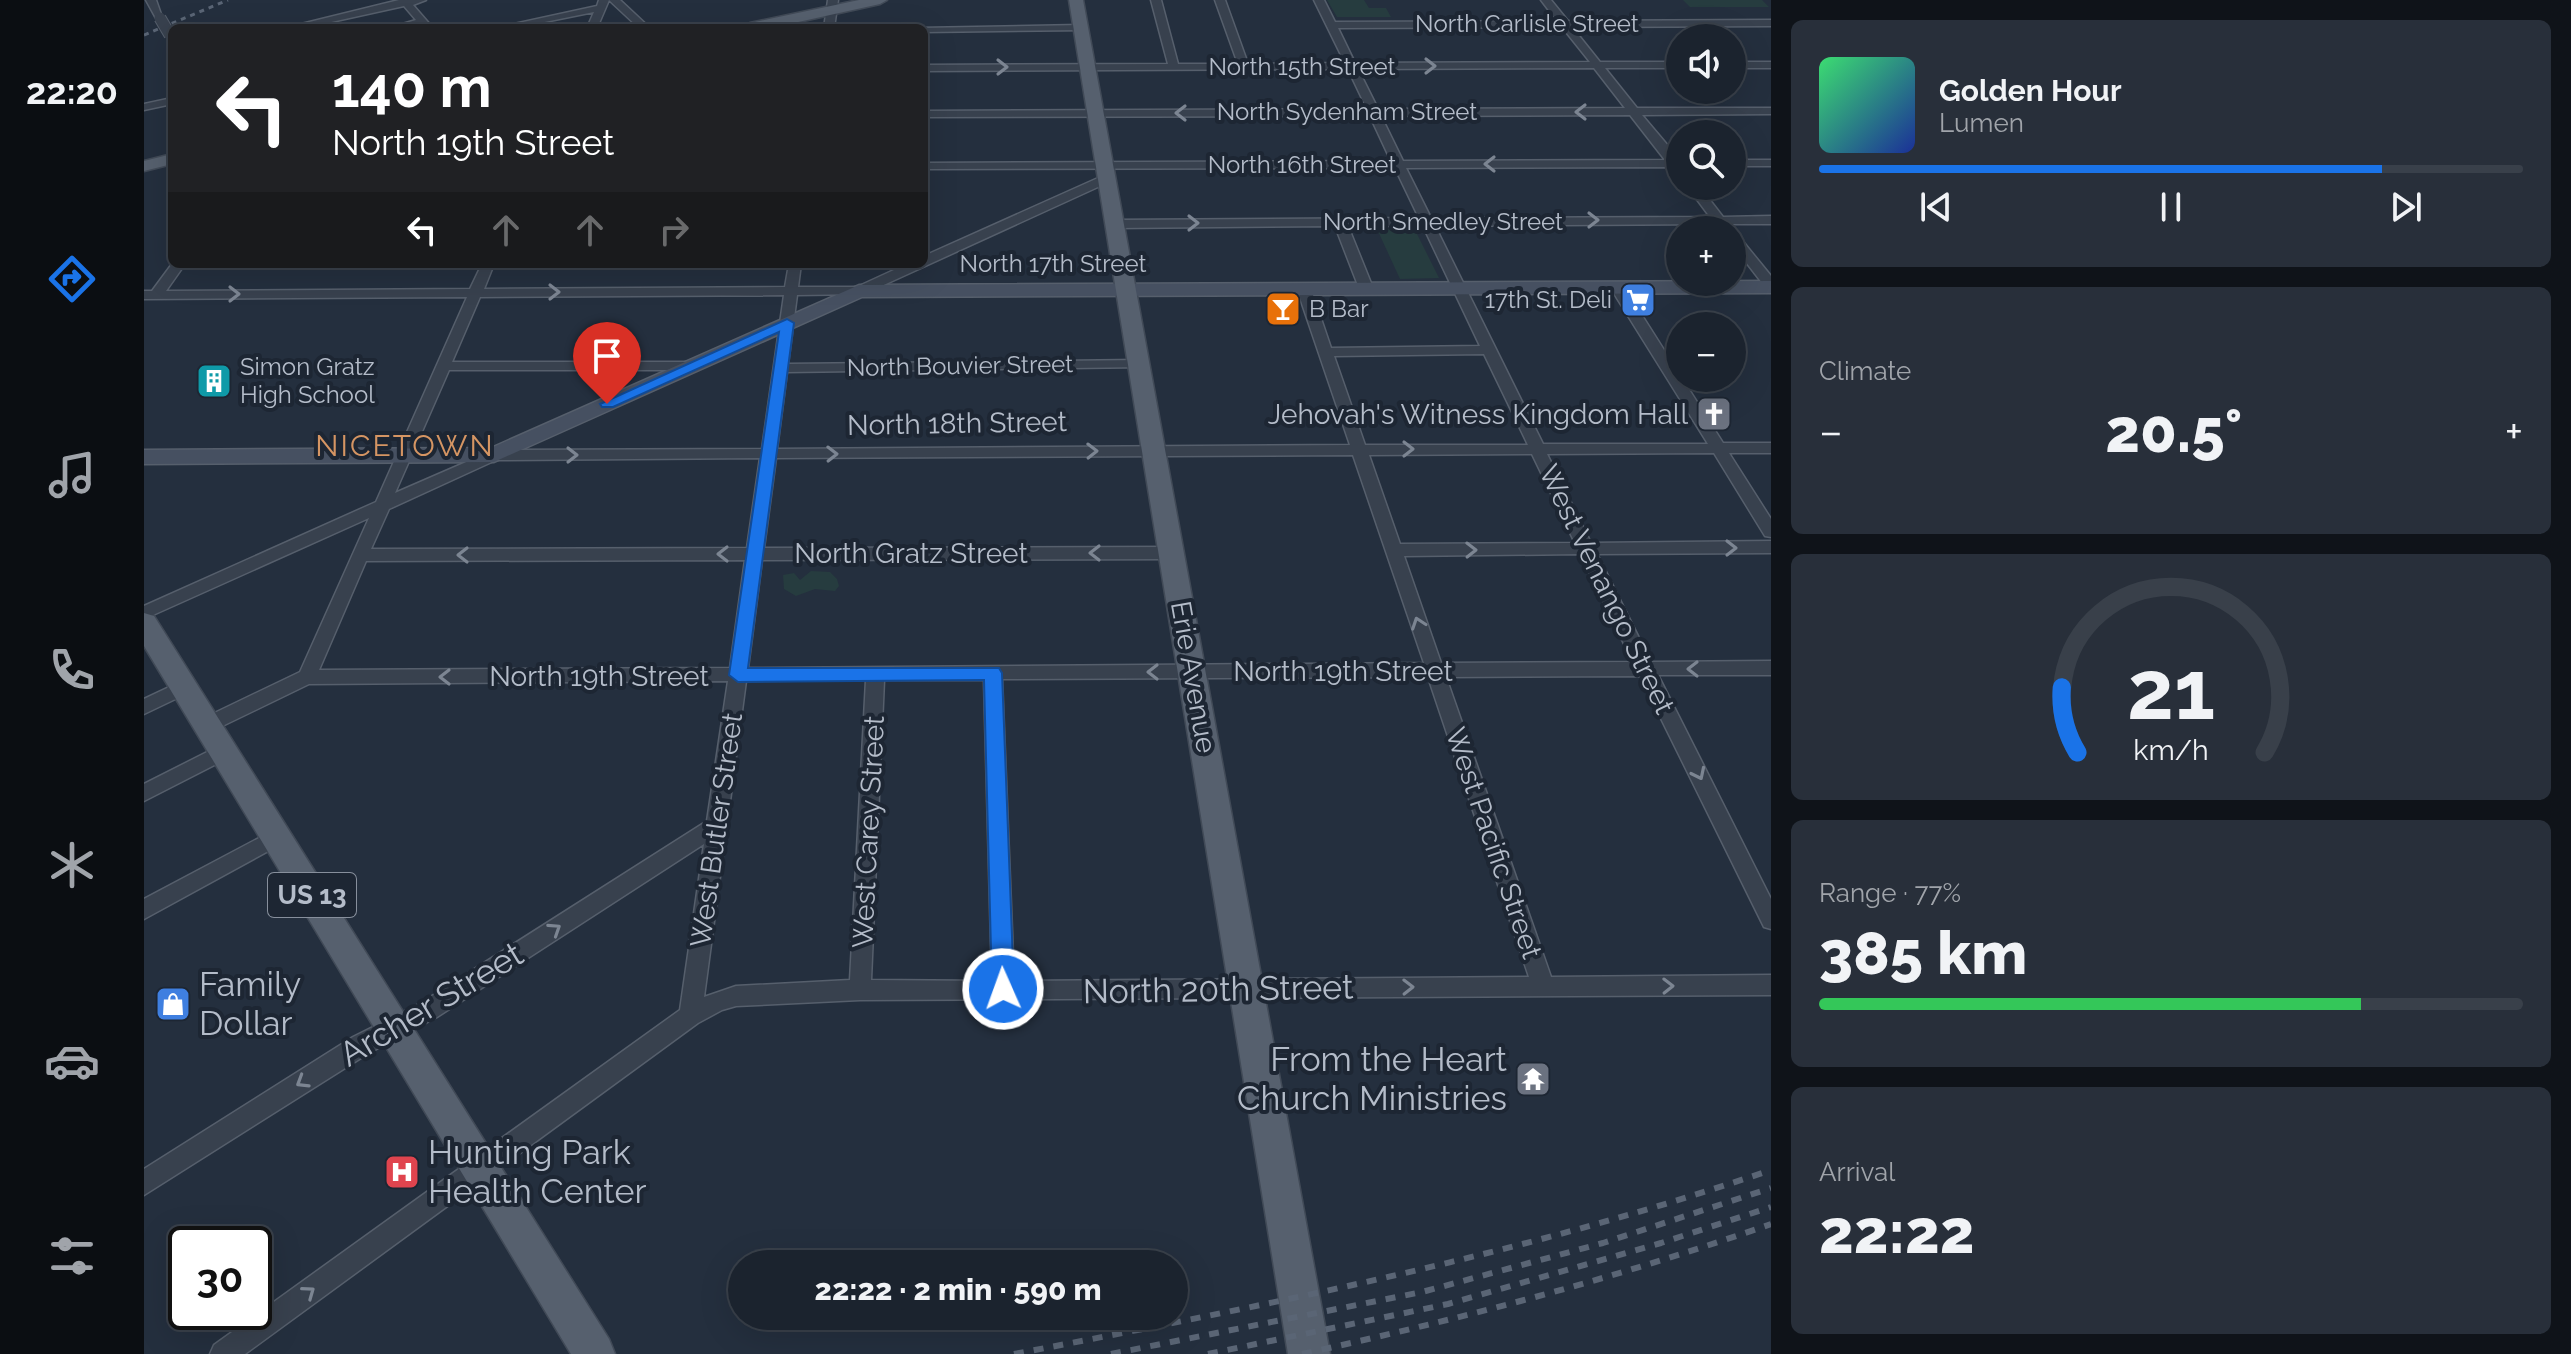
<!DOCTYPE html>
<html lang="en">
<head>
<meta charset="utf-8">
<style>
  :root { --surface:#1b232e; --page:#282f3a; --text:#f1f3f6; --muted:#a0a4aa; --line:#39404a; --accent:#1a73e8 }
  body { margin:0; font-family:Raleway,sans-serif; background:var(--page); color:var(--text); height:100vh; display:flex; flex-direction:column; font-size:30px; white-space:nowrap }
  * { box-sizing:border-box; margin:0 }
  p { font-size:26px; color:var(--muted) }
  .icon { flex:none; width:44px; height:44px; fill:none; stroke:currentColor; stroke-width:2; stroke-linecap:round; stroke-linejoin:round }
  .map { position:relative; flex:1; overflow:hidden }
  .sheet { display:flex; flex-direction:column; gap:20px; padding:20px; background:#0f1319; width:800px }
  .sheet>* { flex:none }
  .top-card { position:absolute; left:24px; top:24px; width:760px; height:244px; border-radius:12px; box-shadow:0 8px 32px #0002,0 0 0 2px var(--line); background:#202124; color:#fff; overflow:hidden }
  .tools { position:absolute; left:1522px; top:24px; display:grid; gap:16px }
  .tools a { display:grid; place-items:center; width:80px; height:80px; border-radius:50%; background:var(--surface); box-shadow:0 8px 32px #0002,0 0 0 2px var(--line); font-size:40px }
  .speed { position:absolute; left:24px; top:1226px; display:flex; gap:16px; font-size:40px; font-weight:700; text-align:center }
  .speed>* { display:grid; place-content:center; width:104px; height:104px; border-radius:50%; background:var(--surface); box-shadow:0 8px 32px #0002,0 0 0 2px var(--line); line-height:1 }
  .speed .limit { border:4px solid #111; border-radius:12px; background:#fff; color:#111 }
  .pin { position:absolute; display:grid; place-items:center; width:68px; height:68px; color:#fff; margin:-82px -34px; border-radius:50% 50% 50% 0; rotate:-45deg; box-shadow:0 0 8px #0007 }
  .pin .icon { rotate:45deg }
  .me { position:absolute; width:88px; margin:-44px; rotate:358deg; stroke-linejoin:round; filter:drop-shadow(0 0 6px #0008) }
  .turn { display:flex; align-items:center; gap:28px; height:168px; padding:0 32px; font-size:36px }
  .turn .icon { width:104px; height:104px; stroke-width:2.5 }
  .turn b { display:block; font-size:56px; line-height:68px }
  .lanes { display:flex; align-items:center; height:76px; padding:0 32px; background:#0003; justify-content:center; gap:40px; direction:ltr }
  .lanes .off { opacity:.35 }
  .big { font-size:60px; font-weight:800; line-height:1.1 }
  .sheet .card { flex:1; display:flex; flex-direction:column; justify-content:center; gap:12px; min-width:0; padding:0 28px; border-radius:12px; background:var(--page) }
  .sheet .dial { align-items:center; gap:0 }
  .dial svg { height:208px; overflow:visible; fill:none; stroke:var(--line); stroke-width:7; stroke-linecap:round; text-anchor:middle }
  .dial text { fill:var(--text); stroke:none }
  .song { display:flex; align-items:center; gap:24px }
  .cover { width:96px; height:96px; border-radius:12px; background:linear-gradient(135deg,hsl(140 70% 55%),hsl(230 70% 35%)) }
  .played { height:8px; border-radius:4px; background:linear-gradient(90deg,var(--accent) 80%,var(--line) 80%) }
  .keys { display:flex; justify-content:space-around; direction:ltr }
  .heat { display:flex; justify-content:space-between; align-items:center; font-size:44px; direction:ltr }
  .charge { height:12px; border-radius:6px; background:linear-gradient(90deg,#34c759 77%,var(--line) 0) }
  .trip { position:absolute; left:584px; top:1250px; width:460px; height:80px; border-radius:40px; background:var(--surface); box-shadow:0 8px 32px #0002,0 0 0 2px var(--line); font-weight:800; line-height:80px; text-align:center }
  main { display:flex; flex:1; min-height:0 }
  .tabs { display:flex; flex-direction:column; width:144px; justify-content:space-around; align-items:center; background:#0b0e12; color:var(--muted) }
  .tabs .icon { width:56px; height:56px }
  .tabs .selected { color:var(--accent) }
  .tabs b { font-size:36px; color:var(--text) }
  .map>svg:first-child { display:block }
</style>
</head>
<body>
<main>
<nav class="tabs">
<b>22:20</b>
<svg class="icon selected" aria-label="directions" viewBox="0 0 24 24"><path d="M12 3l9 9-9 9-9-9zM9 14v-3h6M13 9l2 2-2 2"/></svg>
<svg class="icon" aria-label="music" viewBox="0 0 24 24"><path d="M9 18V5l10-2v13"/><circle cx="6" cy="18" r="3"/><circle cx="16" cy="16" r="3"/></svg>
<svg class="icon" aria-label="phone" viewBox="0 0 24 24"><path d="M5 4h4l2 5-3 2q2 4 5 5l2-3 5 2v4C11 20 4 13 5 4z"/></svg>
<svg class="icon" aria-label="climate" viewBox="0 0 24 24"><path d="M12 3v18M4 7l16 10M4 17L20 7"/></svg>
<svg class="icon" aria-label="car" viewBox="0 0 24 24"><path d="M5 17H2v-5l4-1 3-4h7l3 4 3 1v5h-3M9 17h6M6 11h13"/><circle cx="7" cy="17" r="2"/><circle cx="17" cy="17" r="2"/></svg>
<svg class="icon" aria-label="filters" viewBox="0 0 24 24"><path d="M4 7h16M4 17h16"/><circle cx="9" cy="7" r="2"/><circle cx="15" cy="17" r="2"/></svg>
</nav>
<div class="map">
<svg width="1627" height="1354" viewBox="0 0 1627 1354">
  <rect width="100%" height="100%" fill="#242f3e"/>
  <!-- green -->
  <path fill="#263c3f" d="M1183 0H1220L1225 8H1242L1247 17H1193Z
    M1539 0H1618L1625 7H1546Z
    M1270 228 1295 278 1256 279 1233 229Z
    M667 571 686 572 693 579 695 586 691 591 671 589 652 596 640 589 639 575 650 573 656 580Z"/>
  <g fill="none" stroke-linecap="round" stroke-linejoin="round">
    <defs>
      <path id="street" d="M2 0H12L19 20H13Z
        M255 0H282L269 5 289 28 277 25 245 28 272 20 260 6 160 28H141Z
        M455 0H465L453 28H443L450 12 371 28H351L453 6Z
        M465 0H476L506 28H495Z
        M684 0H694L690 28H680Z
        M1007 0H1017L1034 64H1094L1071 0H1081L1104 64 1201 63 1170 0H1180L1191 22 1413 21 1397 0H1407L1424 21 1627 20V26L1428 27 1456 62H1536V68H1461L1493 108H1627V114L1498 115 1536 160V171L1527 167 1262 168 1287 218 1566 217 1543 186H1555L1579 217 1627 216V224H1584L1579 229 1572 224 1291 226 1399 444H1564L1466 287 1473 283 1480 287 1579 443H1627V453H1585L1627 519V537L1621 536 1570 453 1403 454 1447 543 1627 541V553L1453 554 1507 662 1627 661V675H1514L1627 899V929L1620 927 1496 676 1302 677 1407 977 1627 975V995L716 1000 592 1006 578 1010 554 1023 101 1354H66L70 1345 536 1010 560 844 293 1017 225 1053 0 1195V1169L209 1037 277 1003 563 821 584 681 165 684 70 730H56L54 725 56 720 156 672 225 518 0 619V606L232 502 323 297 0 299V291H8L28 264H41L22 291 326 289 338 264H350L340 289 641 287 645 264H657L654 287H713L763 264H780V256L963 174 967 175V181L720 294 653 295 644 364 996 360 1003 364 1001 367 643 372 633 449 1206 445 1153 289 1160 285 1167 289 1187 348 1336 346 1279 226H1204L1229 288 1222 292 1215 288 1191 226 971 228 965 224 971 220 1275 218 1251 168 780 169V163L1247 161 1226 116 780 117V111L1223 109 1204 69 780 71V65L1024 64ZM1418 27 1446 62 1211 63 1194 28ZM1450 68 1481 108 1234 109 1214 69ZM1486 115 1521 160 1259 161 1237 116ZM640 295 618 449 350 450 251 493 305 370H548L555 366 548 362H308L336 297ZM1340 354 1384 445H1221L1190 356ZM1388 454 1431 543 1256 544 1225 455ZM1209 455 1280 663 604 668 618 560 1029 559 1037 553 1029 547 620 548 632 458ZM616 458 603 548 227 549 245 509 352 460ZM1436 554 1489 662 1297 663 1260 556ZM601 560 586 668 175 670 222 561ZM1284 677 1385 977 870 981 858 679ZM722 680 706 980 592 986 560 997 602 681ZM740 680H840L848 981 727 980Z
        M937 25 942 28 941 30 780 32V28H776Z
        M1588 62H1627V68H1588Z
        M28 98V104L0 110V104Z
        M1588 160H1627V166H1588Z
        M1588 232 1592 233 1627 276V289L1622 288 1588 244Z
        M40 680 46 682 49 687 46 692 0 714V699Z
        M79 744 86 747 88 752 86 757 0 801V784Z
        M132 829 139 831 142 837 139 843 0 919V899Z"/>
      <path id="secondary" d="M1627 281V293L718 297 350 462 0 464V450L347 448 715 285Z"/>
      <path id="primary" d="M715 0H743L736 4 627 28H598L606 23Z
        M925 0H939L1186 1354H1144Z
        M28 154V164L0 171V161Z
        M0 613 10 616 465 1339 471 1354H427L0 646Z"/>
    </defs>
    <!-- street casing -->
    <use href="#street" stroke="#565f6c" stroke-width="3"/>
    <!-- secondary casing -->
    <use href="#secondary" stroke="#565f6c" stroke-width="3"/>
    <!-- primary casing -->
    <use href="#primary" stroke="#414a57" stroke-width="3"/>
    <!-- street -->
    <use href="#street" fill="#38414e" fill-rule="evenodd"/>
    <!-- secondary -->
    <use href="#secondary" fill="#465061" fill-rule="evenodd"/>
    <!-- primary -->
    <use href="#primary" fill="#56606e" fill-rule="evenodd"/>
    <!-- rail-far1 -->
    <path stroke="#5a6575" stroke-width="3" stroke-dasharray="5 5" stroke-linecap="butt" d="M0 35 84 0"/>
    <!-- rail -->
    <path stroke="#5a6575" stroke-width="6" stroke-dasharray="10 10" stroke-linecap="butt" d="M870 1354C1126 1305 1380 1254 1627 1170
      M967 1354 1278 1292 1459 1243 1627 1188
      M1064 1354 1304 1304 1517 1243 1627 1207
      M1158 1354C1317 1319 1473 1278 1627 1224"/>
    <defs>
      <path id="street-bridge" d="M16 18 26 35"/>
    </defs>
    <!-- street-bridge casing -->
    <use href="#street-bridge" stroke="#565f6c" stroke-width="13" stroke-linecap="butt"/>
    <!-- street-bridge -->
    <use href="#street-bridge" stroke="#38414e" stroke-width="11"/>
  </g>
  <!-- one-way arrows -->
  <defs><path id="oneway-chevron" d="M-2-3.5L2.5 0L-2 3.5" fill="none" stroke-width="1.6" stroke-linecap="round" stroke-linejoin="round" transform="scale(2)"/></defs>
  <g stroke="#7c8592">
    <use href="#oneway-chevron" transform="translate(1286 66)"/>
    <use href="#oneway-chevron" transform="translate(858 67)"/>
    <use href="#oneway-chevron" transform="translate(1437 112) rotate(180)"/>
    <use href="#oneway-chevron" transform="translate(1037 113) rotate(180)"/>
    <use href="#oneway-chevron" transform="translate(1346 164) rotate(180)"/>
    <use href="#oneway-chevron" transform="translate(1449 220)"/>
    <use href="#oneway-chevron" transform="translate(1049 223)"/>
    <use href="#oneway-chevron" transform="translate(410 292)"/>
    <use href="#oneway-chevron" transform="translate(90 294)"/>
    <use href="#oneway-chevron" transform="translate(1264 449)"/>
    <use href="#oneway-chevron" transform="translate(948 451) rotate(-1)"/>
    <use href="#oneway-chevron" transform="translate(688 454) rotate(-1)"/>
    <use href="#oneway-chevron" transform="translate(428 455)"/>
    <use href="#oneway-chevron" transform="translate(1587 548)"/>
    <use href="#oneway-chevron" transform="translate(1327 550) rotate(-1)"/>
    <use href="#oneway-chevron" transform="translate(951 553) rotate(180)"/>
    <use href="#oneway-chevron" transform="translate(579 554) rotate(180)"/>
    <use href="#oneway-chevron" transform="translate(319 555) rotate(180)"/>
    <use href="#oneway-chevron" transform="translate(1274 623) rotate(-109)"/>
    <use href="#oneway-chevron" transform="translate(1549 669) rotate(180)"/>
    <use href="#oneway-chevron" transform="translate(1009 672) rotate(180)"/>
    <use href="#oneway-chevron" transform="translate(301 677) rotate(180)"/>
    <use href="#oneway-chevron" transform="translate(1555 774) rotate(64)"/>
    <use href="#oneway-chevron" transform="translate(411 929) rotate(-33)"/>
    <use href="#oneway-chevron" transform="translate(1524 986) rotate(-1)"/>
    <use href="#oneway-chevron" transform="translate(1264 987) rotate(-1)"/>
    <use href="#oneway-chevron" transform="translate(158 1082) rotate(148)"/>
    <use href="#oneway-chevron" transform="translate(165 1292) rotate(-36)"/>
  </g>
  <!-- route -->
  <path fill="#1a73e8" stroke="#114b97" stroke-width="2" d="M643 319 650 323 604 668H855L858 673 870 989 866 996 859 999 851 996 848 989 840 680 594 682 585 675 635 332 469 407H458L456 404Z"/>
  <!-- icons -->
  <defs>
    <symbol id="supermarket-square" viewBox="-11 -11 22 22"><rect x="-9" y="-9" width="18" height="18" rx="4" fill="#3f7fe0" stroke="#1d2633"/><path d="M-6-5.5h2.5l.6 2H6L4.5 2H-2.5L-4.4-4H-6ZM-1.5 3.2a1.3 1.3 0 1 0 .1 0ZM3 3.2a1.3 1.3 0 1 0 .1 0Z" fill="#fff"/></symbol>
    <symbol id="bar-square" viewBox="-11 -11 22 22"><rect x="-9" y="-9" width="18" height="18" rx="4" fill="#e8710a" stroke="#1d2633"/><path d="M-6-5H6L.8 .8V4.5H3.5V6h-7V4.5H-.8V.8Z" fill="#fff"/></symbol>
    <symbol id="building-square" viewBox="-11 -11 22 22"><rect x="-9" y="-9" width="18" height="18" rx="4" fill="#0f9aa8" stroke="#1d2633"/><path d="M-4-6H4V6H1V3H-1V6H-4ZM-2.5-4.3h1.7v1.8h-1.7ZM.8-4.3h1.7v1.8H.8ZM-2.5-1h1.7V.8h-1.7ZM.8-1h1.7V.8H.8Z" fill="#fff"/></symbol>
    <symbol id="church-square" viewBox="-11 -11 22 22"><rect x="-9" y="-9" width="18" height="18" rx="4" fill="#6b7280" stroke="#1d2633"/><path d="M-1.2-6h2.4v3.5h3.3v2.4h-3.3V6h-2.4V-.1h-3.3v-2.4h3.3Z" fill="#fff"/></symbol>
    <symbol id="shop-square" viewBox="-11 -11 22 22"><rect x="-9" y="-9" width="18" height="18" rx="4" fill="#3f7fe0" stroke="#1d2633"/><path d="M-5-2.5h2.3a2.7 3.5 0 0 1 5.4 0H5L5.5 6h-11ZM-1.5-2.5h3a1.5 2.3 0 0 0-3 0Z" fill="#fff"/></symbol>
    <symbol id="temple-square" viewBox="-11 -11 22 22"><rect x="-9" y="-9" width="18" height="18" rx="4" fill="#6b7280" stroke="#1d2633"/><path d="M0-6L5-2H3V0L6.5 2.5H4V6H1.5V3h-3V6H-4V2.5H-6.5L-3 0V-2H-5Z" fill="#fff"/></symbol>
    <symbol id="hospital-square" viewBox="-11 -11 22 22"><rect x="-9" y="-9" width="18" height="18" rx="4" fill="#e0444e" stroke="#1d2633"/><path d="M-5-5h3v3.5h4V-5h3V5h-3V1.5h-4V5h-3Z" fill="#fff"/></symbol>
  </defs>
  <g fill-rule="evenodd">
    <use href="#supermarket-square" x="1474" y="280" width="40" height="40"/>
    <use href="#bar-square" x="1119" y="289" width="40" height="40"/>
    <use href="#building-square" x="50" y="361" width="40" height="40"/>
    <use href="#church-square" x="1550" y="394" width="40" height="40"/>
    <use href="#shop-square" x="9" y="984" width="40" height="40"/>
    <use href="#temple-square" x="1369" y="1059" width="40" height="40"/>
    <use href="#hospital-square" x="238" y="1152" width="40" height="40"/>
  </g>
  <g text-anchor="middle" stroke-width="8" stroke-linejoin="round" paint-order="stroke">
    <!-- far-street labels -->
    <g font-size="24" fill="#b4bcc9" stroke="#1d2633">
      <text x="1383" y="32">North Carlisle Street</text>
      <text x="1158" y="75">North 15th Street</text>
      <text x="1203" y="120">North Sydenham Street</text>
      <text x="1158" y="173">North 16th Street</text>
      <text x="1299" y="230">North Smedley Street</text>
      <text x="909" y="272">North 17th Street</text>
      <text transform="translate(816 366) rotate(-1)" y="8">North Bouvier Street</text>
    </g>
    <!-- far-poi labels -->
    <g font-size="24" fill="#b4bcc9" stroke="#1d2633" text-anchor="start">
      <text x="1468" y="308" text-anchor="end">17th St. Deli</text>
      <text x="1165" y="317">B Bar</text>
      <text x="96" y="375">Simon Gratz<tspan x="96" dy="28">High School</tspan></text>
    </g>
    <!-- shield labels -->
    <rect fill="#1d2633" stroke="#878f9c" stroke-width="2" x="124" y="873" width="88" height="44" rx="6"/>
    <g font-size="26" font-weight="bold" fill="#b4bcc9">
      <text x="168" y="904">US 13</text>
    </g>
    <!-- poi labels -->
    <g font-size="28" fill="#b4bcc9" stroke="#1d2633" text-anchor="end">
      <text x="1544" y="424">Jehovah's Witness Kingdom Hall</text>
    </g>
    <!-- street labels -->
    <g font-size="28" fill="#b4bcc9" stroke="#1d2633">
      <text transform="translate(813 423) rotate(-1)" y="10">North 18th Street</text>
      <text x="767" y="563">North Gratz Street</text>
      <text transform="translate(1463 589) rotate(64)" y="10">West Venango Street</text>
      <text x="1199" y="681">North 19th Street</text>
      <text x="455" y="686">North 19th Street</text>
      <text transform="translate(1050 677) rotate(80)" y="10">Erie Avenue</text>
      <text transform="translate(572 830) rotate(-82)" y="10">West Butler Street</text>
      <text transform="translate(724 832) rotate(-87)" y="10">West Carey Street</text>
      <text transform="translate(1350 843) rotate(71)" y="10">West Pacific Street</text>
    </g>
    <!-- neighbourhood labels -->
    <g font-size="30" letter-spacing="2" fill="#d59563" stroke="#1d2633">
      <text x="261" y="456">NICETOWN</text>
    </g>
    <!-- near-poi labels -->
    <g font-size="34" fill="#b4bcc9" stroke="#1d2633" text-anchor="start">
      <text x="55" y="996">Family<tspan x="55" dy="39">Dollar</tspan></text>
      <text x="1363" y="1071" text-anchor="end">From the Heart<tspan x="1363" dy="39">Church Ministries</tspan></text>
      <text x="284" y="1164">Hunting Park<tspan x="284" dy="39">Health Center</tspan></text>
    </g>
    <!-- near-street labels -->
    <g font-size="34" fill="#b4bcc9" stroke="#1d2633">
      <text transform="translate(1074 989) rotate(-1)" y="12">North 20th Street</text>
      <text transform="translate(287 1004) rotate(-31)" y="12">Archer Street</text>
    </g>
  </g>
</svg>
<div class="tools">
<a><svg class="icon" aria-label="sound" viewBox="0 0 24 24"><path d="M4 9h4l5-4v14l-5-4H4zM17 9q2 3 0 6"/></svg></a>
<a><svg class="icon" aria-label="search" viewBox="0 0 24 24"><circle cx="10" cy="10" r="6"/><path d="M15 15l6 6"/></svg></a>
<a>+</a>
<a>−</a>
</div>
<div class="speed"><div class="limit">30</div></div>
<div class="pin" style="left:463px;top:404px;background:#d93025"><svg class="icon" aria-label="arrive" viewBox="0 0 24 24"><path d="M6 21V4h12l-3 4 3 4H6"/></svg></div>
<svg class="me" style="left:859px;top:989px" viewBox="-20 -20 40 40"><circle r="17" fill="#1a73e8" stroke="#fff" stroke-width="3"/><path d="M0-11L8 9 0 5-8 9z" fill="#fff"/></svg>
<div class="trip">22:22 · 2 min · 590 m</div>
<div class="top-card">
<div class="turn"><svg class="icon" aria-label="left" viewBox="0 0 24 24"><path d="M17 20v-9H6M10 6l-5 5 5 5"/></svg><div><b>140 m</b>North 19th Street</div></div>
<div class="lanes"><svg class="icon" aria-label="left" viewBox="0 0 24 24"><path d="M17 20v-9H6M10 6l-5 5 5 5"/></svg><svg class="icon off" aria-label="ahead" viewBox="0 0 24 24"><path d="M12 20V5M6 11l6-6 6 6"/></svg><svg class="icon off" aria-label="ahead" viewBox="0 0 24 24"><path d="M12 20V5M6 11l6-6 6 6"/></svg><svg class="icon off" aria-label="right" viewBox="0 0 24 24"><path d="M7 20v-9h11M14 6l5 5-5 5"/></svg></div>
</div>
</div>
<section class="sheet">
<div class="card">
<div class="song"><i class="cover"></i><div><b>Golden Hour</b><p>Lumen</p></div></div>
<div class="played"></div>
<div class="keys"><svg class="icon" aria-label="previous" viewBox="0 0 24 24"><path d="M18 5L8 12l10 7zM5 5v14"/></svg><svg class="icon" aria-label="pause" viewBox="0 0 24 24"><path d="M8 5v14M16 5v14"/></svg><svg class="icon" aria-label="next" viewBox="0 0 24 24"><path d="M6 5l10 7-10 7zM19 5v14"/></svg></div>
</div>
<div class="card"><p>Climate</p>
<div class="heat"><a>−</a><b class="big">20.5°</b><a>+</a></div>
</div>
<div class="card dial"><svg viewBox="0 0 100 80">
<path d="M14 69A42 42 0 1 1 86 69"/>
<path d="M14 69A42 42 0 0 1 8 44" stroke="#1a73e8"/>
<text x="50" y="56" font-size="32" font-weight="700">21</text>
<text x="50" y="72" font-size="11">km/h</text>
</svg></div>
<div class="card"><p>Range · 77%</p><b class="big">385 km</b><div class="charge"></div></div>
<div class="card"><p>Arrival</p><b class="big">22:22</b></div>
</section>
</main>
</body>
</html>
